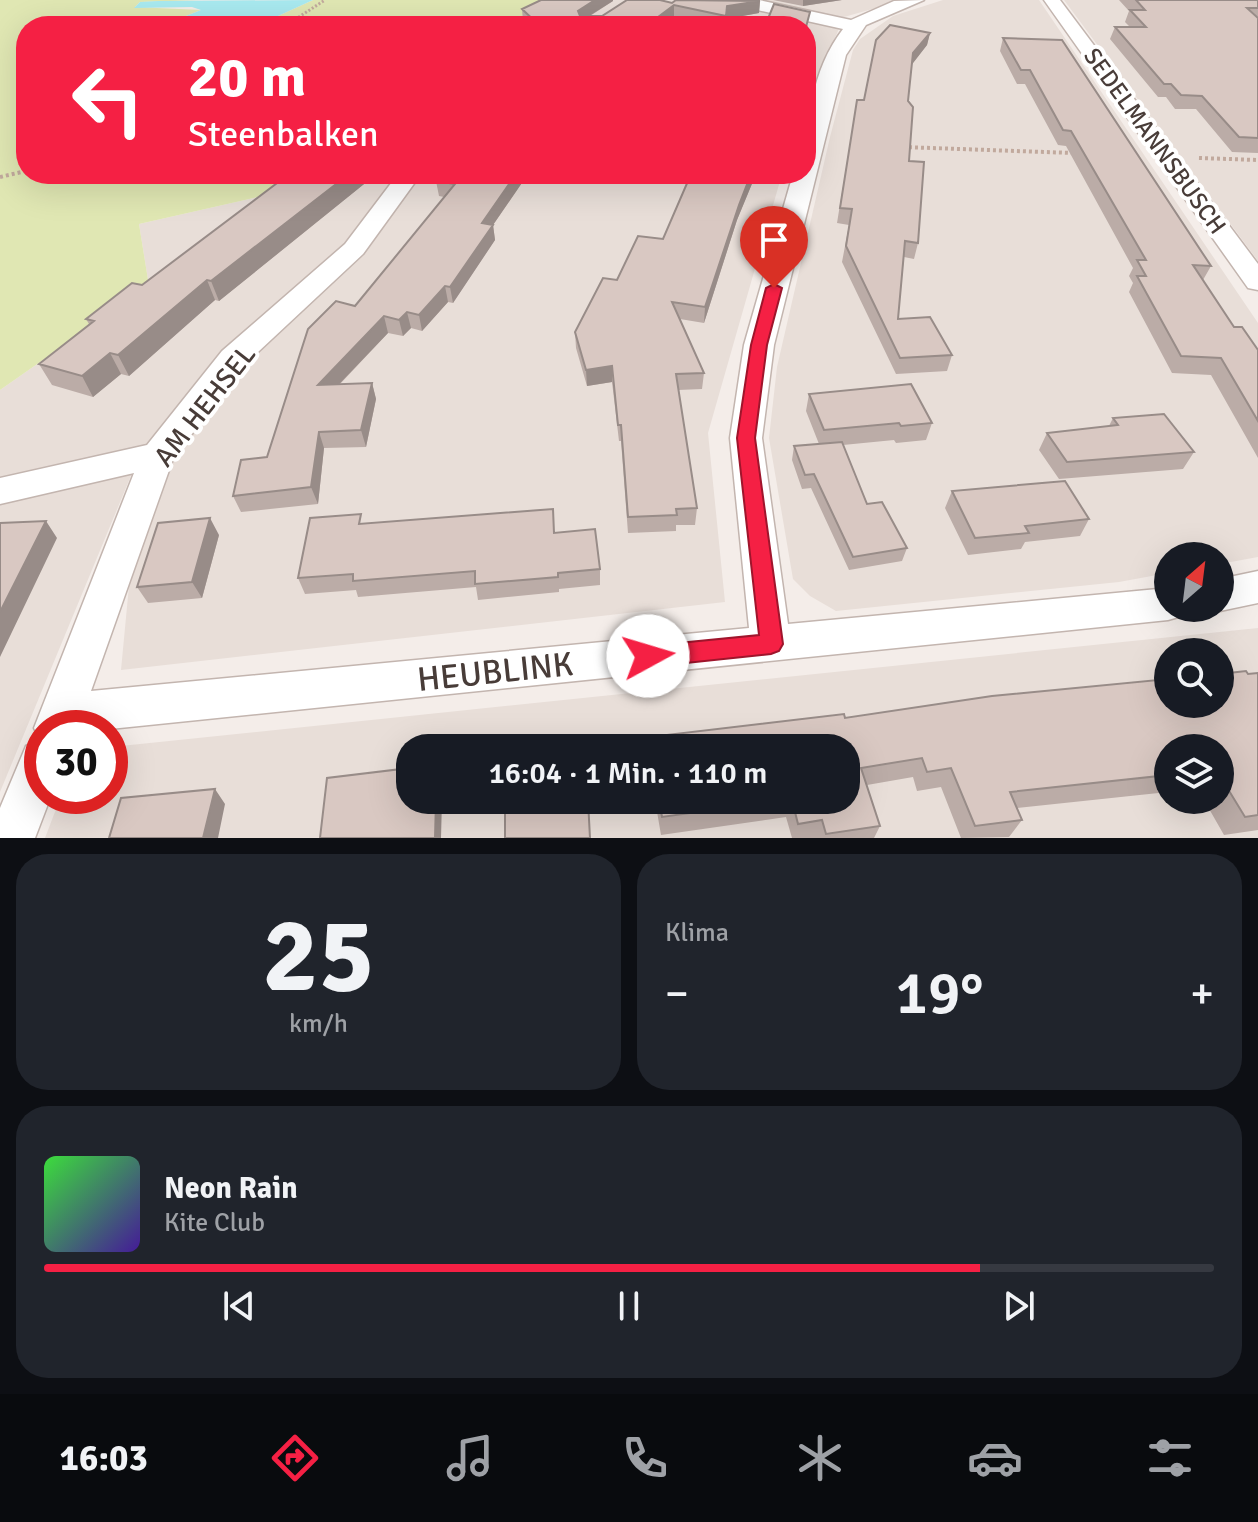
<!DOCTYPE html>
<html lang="de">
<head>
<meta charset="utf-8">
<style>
  :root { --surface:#171b24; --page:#20242c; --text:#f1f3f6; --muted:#9ea1a6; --line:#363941; --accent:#f52044 }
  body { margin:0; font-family:Signika,sans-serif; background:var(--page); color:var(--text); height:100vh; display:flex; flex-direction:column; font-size:30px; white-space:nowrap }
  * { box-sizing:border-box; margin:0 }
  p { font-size:26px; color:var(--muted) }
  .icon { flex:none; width:44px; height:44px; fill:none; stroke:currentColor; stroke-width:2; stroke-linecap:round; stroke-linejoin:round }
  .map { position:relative; height:838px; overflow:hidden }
  .details { display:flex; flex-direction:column; gap:16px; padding:16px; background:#0d0f14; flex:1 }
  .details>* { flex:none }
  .guide { position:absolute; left:16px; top:16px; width:800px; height:168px; border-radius:32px; box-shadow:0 8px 32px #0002; background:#f52044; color:#fff; overflow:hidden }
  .needle { width:52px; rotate:28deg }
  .fabs { position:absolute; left:1154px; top:542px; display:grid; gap:16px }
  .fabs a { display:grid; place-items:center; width:80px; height:80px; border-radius:50%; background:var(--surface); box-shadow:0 8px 32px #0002; font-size:40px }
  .speed { position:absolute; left:24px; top:710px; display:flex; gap:16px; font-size:40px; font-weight:700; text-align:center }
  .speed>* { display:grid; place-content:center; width:104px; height:104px; border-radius:50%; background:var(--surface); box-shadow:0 8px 32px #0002; line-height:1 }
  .speed .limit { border:12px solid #d22; background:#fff; color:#111 }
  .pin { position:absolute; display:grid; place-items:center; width:68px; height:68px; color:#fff; margin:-82px -34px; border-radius:50% 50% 50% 0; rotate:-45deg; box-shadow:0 0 8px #0007 }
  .pin .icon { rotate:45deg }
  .me { position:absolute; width:88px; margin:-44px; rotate:84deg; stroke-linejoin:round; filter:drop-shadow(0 0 6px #0008) }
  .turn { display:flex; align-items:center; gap:28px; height:168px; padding:0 40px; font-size:36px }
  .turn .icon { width:104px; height:104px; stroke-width:2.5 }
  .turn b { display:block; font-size:56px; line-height:68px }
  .big { font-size:60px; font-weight:600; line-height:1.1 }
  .details .card { flex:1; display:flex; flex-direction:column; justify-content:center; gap:12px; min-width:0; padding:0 28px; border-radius:32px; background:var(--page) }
  .details .dial { align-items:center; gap:0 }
  .dial b { font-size:104px; line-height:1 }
  .song { display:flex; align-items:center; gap:24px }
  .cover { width:96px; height:96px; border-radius:12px; background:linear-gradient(135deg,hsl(120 70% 55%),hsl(260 70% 35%)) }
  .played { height:8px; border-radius:4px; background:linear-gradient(90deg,var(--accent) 80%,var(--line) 80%) }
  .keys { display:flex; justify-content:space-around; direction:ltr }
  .heat { display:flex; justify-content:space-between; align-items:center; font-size:44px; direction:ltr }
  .details .tiles { flex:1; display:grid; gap:16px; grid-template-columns:1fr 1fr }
  .card:last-child { grid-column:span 2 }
  .trip { position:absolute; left:396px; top:734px; width:464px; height:80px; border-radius:32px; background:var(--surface); box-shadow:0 8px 32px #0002; font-weight:600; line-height:80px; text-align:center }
  .menu { display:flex; height:128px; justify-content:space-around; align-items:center; background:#090b0e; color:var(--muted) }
  .menu .icon { width:56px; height:56px }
  .menu .active { color:var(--accent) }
  .menu b { font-size:36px; color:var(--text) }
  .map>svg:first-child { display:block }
</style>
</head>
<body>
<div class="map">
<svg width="1258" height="838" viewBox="0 0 1258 838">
  <rect width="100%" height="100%" fill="#f4ede9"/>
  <!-- residential -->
  <path fill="#e8ded8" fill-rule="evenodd" d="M550 0H904L844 17 806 105V26H505Z
    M943 0H1039L1258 323V557L1220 564V556H1168V573L1119 582 836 611 810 596 793 579 769 438 777 367 830 137 853 50 860 39 893 16Z
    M1064 0H1258V261Z
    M298 174H782L708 433 725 602 121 670 142 449 0 792V390L149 286 139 224 271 194Z
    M1258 628V838H45L61 796H110L111 747ZM1168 652H1220V704H1168ZM410 748H846V800H410ZM1168 748H1220V800H1168Z"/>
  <!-- green -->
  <path fill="#e0e7b3" d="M0 0H200L140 2 135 7 201 10 161 26H26V174H298L271 194 139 224 149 286 0 390Z
    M313 0H550L505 26H270L278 16Z"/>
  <!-- water -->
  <path fill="#a8e9ef" d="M313 0 278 16 270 26H161L201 10 192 7 134 8 140 2 158 1Z"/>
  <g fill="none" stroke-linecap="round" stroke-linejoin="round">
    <defs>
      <path id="minor" d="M728 0H759L851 20 894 1 924 0 866 25 846 55 774 345 762 438 788 624 1168 588V608H1185L1182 616 1168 620 110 729 42 728V796H51L35 838H0V808L26 746 40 740 34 728 134 473 0 504V478L147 445 222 351 345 244 398 174H421L363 254 244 365 173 459 91 691 749 628 730 438 744 345 793 174H806C806 123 811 71 843 29L730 4Z
        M1044 0H1060L1258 264V290L1248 288Z
        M1258 571V603L1220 611 1211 608H1220V579Z"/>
    </defs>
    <!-- minor casing -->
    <use href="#minor" stroke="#c3b5af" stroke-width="3"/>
    <!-- path-far1 -->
    <path stroke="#c1a99d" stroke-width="3" stroke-dasharray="2 2" stroke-linecap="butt" d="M285 26 325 0"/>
    <!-- path -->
    <path stroke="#c1a99d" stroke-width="4" stroke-dasharray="3 3" stroke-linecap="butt" d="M903 147 1073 153
      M1199 158 1258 160
      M0 177 26 171"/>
    <!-- minor -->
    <use href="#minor" fill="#fff" fill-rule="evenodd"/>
  </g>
  <!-- wall -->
  <path fill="#bbaca7" d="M773 0H842L803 6Z
    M1119 0H1258V153L1232 152 1196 109H1175L1166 97H1158L1110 39 1115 27H1130L1125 22 1129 11Z
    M613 1 590 16H602L672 3 760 1 759 13 726 19V26H713L674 18 663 26H528L523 22 522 9Z
    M930 33 927 45 912 64 908 101 909 161 918 243 914 259 904 257 898 319 952 355 947 371 896 374 842 262 849 225 837 223 857 100H864Z
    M1003 38 1211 266 1203 280 1234 327 1258 350V458L1211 375 1172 373 1129 292 1133 283 1129 276 1133 268 1066 146 1058 145 1025 84H1017L1000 51Z
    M289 174H374V176L219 301 215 300 129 376 121 374 93 397 52 385 39 364 89 324 86 319 142 285Z
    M442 174H528L493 225 495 240 453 303 448 302 422 331 411 328 403 336 388 333 340 384 372 383 376 399 366 447 324 448 318 504 241 512 233 496 267 457 355 306 444 197 439 196 436 181Z
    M691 174H756L737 220 704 323 680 319 704 373 702 389 678 390 697 508 695 525H676V531L628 533 621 441H619L612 382 587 386 576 348 575 332 617 280 663 239Z
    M809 394 932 423 926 440 896 443 894 440 843 445 867 504 907 548 902 561 849 570 811 488 802 489 792 460 794 446 819 444 806 411Z
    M1113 418 1194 452 1183 469 1059 479 1039 450 1047 433 1109 426Z
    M952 491 1089 519 1080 536 1025 542 1021 549 968 555 945 508Z
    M364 524 555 533 600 569V585L559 589V592L478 600 476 587 358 597 356 590 305 594 298 578Z
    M219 535 202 598 148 603 137 587Z
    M1258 673V830L1224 835 1204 800H1220V748H1168V792L1017 808 1022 820 1009 837 961 838 941 787 917 791 913 777 867 785 880 826 874 838H792L786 817 661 835 655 800H846V748H648L649 737 845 718Z"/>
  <!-- shaded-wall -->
  <path fill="#988c88" d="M595 0H613V1L578 23V11Z
    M803 0H842L803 6Z
    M760 1 759 13 726 19 727 6Z
    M674 5V18L663 26H646Z
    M930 33 927 45 910 67 913 53Z
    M349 174H374V176L219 301 211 281Z
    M516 174H528L493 225 495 240 453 303 450 287 482 223Z
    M751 174H756L737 220 704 323 705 307 739 205Z
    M207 280 215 300 129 376 118 355Z
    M445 286 448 302 422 331 419 315Z
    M407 312 411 328 403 336 399 320Z
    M384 316 388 333 323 401 318 385Z
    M110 353 121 374 93 397 82 376Z
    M612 366V382L587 386 586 370Z
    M372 383 376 399 366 447 361 430Z
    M319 432 324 448 318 504 311 487Z
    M210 518 219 535 202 598 192 582Z
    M46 521 57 538 0 657V612Z
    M215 789 225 804 218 838H203Z
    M436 800H442L441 838H435Z"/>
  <!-- building -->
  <path fill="#d9c8c2" stroke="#988c88" stroke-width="2" d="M541 0H595L578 11 580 16H602L627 0H660L672 3 676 0 760 1 727 6 726 16 674 5 646 26H540L522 9Z
    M1136 0H1258V8H1247L1258 18V138L1239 137 1202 96 1181 95 1171 84H1164L1115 27H1146L1130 10H1145Z
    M774 4 810 12 806 27V26H765Z
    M890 25 930 33 913 53 908 101 913 107 909 161 924 162 918 243 905 241 898 319 930 317 952 355 900 358 846 246 852 209 840 208 857 100H864L876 40Z
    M1003 38 1062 40 1211 266 1193 265 1234 327H1242L1258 350V421L1221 358 1181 356 1137 276H1146L1137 260H1146L1071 131 1063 130 1030 70H1021Z
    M289 174H349L211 281 207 280 118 355 110 353 82 376 39 364 94 321 86 319 132 283 142 285Z
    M442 174H516L482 223 493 225 450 287 445 286 419 315 407 312 399 320 384 316 318 385 372 383 361 430 319 432 311 487 233 496 241 460 267 457 308 329 336 301 355 306 455 184 436 181Z
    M691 174H751L739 205 705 307 672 302 704 373 676 374 697 508 676 509 677 515 628 517 621 425H618L612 366 586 370 575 332 603 278 617 280 638 236 663 239Z
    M911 384 932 423 901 426 899 423 824 430 809 394Z
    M1164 414 1194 452 1067 462 1047 433 1118 425 1113 418Z
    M842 442 867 504 882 502 907 548 853 557 814 474 805 475 794 446Z
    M1065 481 1089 519 1025 526 1029 533 975 538 952 491Z
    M553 509 554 533 595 529 600 569 558 573V577L475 584V571L353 581V574L298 578 310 518 361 514 359 524Z
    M210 518 192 582 137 587 158 523Z
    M46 521 0 612V523Z
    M1246 671 1248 674 1258 673V815L1245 817 1220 776V748H1168V775L1010 792 1022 820 975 826 951 768 927 772 922 758 861 768 880 826 826 834 822 820 798 824 792 800H846V748H651L649 737 844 714 845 718 992 696 1168 679V704H1220V674Z
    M410 768V800H436L435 838H320L327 778Z
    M215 789 203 838H109L121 798Z
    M505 800H588L590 838H505Z
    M659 800H784L662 817Z"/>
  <!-- route -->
  <path fill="#f52044" stroke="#9f152c" stroke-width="2" d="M774 284 782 288 767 345 755 438 783 644 779 651 771 654 648 667 639 664 636 656 639 649 648 646 759 635 737 438 751 345 766 288Z"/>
  <g text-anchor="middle" stroke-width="8" stroke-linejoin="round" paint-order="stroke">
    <!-- far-street labels -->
    <g font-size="24" fill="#483c38" stroke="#fff">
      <text transform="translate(1155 141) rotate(54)" y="8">SEDELMANNSBUSCH</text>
    </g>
    <!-- street labels -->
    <g font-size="28" fill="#483c38" stroke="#fff">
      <text transform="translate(204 405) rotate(-52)" y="10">AM HEHSEL</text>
    </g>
    <!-- near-street labels -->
    <g font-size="34" fill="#483c38" stroke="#fff">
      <text transform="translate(495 671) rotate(-6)" y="12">HEUBLINK</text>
    </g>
  </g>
</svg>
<div class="fabs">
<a><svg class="needle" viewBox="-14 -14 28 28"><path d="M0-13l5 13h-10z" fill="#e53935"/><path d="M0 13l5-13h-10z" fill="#9ea1a6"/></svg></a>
<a><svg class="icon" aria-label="search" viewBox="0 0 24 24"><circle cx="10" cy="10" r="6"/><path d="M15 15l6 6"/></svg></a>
<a><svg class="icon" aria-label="layers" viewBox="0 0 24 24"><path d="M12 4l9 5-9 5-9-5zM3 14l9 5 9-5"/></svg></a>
</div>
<div class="speed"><div class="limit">30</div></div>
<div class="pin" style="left:774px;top:288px;background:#d93025"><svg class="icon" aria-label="arrive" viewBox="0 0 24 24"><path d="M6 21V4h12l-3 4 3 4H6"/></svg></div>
<svg class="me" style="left:648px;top:656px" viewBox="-20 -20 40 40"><circle r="19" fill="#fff"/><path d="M0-13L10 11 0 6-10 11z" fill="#f52044"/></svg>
<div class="trip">16:04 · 1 Min. · 110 m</div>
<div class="guide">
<div class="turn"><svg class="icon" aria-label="left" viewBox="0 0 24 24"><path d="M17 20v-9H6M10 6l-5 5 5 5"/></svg><div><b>20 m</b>Steenbalken</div></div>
</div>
</div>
<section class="details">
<div class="tiles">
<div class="card dial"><b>25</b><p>km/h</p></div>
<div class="card"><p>Klima</p>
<div class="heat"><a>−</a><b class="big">19°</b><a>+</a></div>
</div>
<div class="card">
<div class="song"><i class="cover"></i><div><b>Neon Rain</b><p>Kite Club</p></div></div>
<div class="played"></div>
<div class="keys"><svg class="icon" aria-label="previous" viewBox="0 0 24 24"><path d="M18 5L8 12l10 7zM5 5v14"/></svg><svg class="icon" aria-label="pause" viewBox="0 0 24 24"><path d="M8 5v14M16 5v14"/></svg><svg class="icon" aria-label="next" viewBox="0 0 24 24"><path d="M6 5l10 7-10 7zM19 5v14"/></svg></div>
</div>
</div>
</section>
<nav class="menu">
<b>16:03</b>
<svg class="icon active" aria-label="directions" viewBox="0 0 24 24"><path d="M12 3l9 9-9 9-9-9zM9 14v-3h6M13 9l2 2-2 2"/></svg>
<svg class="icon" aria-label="music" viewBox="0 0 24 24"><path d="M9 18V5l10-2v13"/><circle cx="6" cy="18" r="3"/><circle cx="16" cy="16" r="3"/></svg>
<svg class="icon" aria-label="phone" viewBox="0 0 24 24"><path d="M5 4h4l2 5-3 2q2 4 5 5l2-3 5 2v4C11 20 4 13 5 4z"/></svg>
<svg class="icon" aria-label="climate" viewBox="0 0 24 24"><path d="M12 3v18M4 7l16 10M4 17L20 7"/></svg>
<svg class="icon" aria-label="car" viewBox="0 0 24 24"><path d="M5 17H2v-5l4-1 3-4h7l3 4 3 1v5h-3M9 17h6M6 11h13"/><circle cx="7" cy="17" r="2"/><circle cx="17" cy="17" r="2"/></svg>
<svg class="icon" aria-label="filters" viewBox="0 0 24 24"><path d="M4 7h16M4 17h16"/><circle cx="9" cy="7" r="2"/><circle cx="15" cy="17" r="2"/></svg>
</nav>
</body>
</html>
